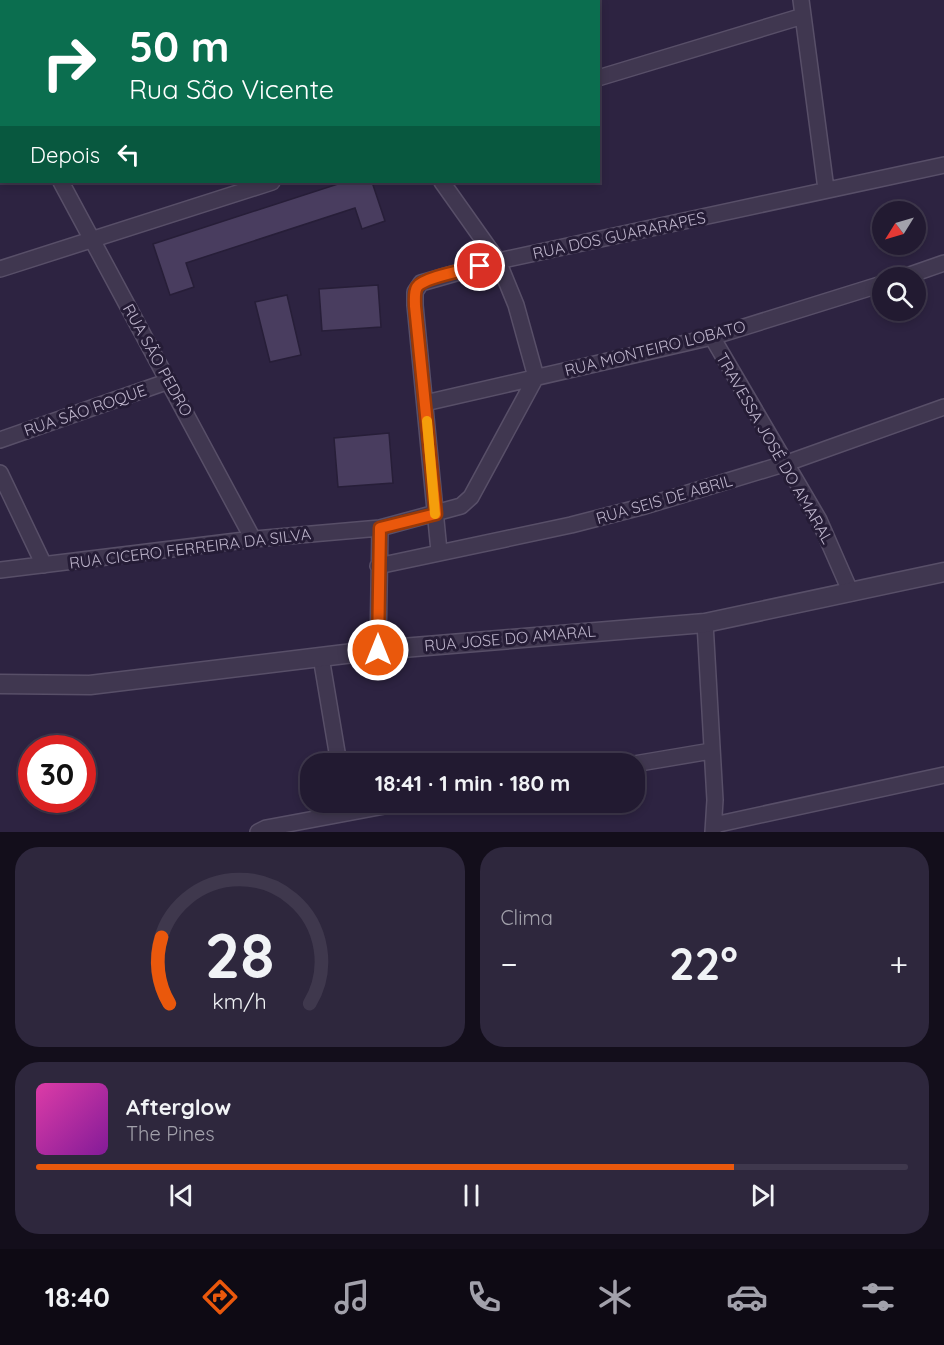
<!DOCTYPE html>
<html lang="pt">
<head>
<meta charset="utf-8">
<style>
  :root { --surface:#221a31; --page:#2e273d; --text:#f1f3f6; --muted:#a2a1ab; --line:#3f384d; --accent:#ea580c }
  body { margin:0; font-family:Quicksand,sans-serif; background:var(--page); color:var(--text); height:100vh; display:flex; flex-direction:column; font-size:22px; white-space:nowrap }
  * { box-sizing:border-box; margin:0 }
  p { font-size:20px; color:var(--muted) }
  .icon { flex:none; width:33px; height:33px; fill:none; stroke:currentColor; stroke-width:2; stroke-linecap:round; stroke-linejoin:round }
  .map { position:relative; height:832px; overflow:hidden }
  .drawer { display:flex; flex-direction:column; gap:15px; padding:15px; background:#130e1b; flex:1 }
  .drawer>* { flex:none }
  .top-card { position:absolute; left:0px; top:0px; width:600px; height:183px; box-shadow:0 3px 9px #0003,0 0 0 2px var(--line); background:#0b6e4f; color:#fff; overflow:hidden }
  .needle { width:39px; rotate:233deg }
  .controls { position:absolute; left:872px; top:201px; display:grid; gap:12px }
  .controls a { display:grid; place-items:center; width:54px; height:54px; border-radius:50%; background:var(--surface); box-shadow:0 3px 9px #0003,0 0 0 2px var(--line); font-size:30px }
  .speed { position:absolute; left:18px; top:735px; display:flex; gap:12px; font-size:30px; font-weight:700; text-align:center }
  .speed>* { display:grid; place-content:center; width:78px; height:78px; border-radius:50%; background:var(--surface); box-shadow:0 3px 9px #0003,0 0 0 2px var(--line); line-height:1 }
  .speed .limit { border:9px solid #d22; background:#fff; color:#111 }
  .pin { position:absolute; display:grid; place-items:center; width:51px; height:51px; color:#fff; margin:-26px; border:3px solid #fff; border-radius:50%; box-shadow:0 2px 6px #0007 }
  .me { position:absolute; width:66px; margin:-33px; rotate:0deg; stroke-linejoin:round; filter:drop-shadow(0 0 4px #0008) }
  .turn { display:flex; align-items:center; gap:21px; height:126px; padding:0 30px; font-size:27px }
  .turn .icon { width:78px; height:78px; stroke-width:2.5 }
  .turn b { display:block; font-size:42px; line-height:51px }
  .then { display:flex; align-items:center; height:57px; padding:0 30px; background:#0003; gap:12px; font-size:22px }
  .big { font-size:45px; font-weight:700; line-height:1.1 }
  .drawer .card { flex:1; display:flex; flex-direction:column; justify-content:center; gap:9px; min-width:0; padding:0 21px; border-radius:24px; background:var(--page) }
  .drawer .dial { align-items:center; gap:0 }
  .dial svg { height:156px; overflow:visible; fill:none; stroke:var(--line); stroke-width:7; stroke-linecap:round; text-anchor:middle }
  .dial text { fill:var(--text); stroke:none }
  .song { display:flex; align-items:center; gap:18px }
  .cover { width:72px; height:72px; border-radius:9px; background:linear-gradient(135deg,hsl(320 70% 55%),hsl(290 70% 35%)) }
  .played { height:6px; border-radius:3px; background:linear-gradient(90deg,var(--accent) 80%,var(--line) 80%) }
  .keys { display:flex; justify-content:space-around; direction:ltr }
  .heat { display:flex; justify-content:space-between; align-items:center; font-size:33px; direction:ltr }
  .drawer .tiles { flex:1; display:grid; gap:15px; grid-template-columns:1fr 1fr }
  .card:last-child { grid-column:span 2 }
  .trip { position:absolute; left:300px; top:753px; width:345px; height:60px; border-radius:24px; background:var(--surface); box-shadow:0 3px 9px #0003,0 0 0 2px var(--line); font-weight:700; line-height:60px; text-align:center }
  .tab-bar { display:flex; height:96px; justify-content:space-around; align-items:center; background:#0e0a14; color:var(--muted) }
  .tab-bar .icon { width:42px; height:42px }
  .tab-bar .selected { color:var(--accent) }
  .tab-bar b { font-size:27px; color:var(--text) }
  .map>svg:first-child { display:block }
</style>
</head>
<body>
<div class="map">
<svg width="944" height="832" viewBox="0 0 944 832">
  <rect width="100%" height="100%" fill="#2d2341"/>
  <!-- building -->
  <path fill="#493d5f" stroke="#271e38" stroke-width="1.5" d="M344 182H372L385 221 362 229 355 208 186 263 194 287 170 295 153 244Z
    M378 285 381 327 322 331 319 289Z
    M287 295 301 355 270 362 255 302Z
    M389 433 393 483 338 487 334 438Z"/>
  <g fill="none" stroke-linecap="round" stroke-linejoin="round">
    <defs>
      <path id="minor" d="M113 0 115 2
        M311 0 312 2
        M801 0 826 189
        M335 2 342 0
        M0 68 2 71
        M598 78 803 16
        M61 182 253 539
        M0 269 272 182
        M901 278 944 263
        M712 337 819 520 851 593
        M425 403 712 337 882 284
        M0 440 169 381
        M0 473 44 565
        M439 551 415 305V292L421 283 498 261 944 165
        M378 566 571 525 645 506 787 463 944 407
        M0 570 253 539 380 528 461 506 471 497 536 377 516 305 498 261 442 182
        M705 623 715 800 713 832
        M378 650 380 528
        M321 657 339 764
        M634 764 711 751
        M714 825 944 775
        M258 832 266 828 406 802"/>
      <path id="tertiary" d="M0 684 90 685 378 650 705 623 944 572"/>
    </defs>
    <!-- minor casing -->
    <use href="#minor" stroke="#584f68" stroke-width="18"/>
    <!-- tertiary casing -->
    <use href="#tertiary" stroke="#584f68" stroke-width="21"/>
    <!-- minor -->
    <use href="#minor" stroke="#403750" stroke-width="15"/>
    <!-- tertiary -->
    <use href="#tertiary" stroke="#403750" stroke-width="18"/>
  </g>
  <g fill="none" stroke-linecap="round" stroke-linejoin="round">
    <defs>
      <path id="route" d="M378 650 380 528 436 514 415 306C415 300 414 292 417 287 424 277 466 270 480 266"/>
    </defs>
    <!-- route casing -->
    <use href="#route" stroke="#983908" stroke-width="15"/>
    <!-- route -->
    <use href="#route" stroke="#ea580c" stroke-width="10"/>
    <!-- slow -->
    <path stroke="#f59e0b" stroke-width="10" d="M427 421 435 514"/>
  </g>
  <g text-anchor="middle" stroke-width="6" stroke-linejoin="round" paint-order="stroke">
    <!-- street labels -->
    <g font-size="16" fill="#bdb4cb" stroke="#251c36">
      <text transform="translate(619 235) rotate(-12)" y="6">RUA DOS GUARARAPES</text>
      <text transform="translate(655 348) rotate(-14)" y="6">RUA MONTEIRO LOBATO</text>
      <text transform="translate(158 360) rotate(61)" y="6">RUA SÃO PEDRO</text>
      <text transform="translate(85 410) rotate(-19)" y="6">RUA SÃO ROQUE</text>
      <text transform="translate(775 448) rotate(60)" y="6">TRAVESSA JOSÉ DO AMARAL</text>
      <text transform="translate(664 499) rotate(-16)" y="6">RUA SEIS DE ABRIL</text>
      <text transform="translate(190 548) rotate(-7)" y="6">RUA CICERO FERREIRA DA SILVA</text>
      <text transform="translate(510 638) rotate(-5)" y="6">RUA JOSE DO AMARAL</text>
    </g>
  </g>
</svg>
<div class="controls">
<a><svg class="needle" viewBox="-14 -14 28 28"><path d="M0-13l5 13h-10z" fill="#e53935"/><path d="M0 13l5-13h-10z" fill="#a2a1ab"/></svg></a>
<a><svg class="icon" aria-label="search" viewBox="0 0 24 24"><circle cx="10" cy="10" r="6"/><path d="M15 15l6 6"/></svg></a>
</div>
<div class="speed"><div class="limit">30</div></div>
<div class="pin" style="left:480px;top:266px;background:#d93025"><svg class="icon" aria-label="arrive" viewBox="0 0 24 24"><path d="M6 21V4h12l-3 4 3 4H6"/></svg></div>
<svg class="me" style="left:378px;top:650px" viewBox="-20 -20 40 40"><circle r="17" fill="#ea580c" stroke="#fff" stroke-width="3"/><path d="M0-11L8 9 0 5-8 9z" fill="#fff"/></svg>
<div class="trip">18:41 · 1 min · 180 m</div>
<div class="top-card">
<div class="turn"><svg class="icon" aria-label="right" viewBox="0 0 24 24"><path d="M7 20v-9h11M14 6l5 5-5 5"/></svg><div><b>50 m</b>Rua São Vicente</div></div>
<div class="then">Depois<svg class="icon" aria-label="left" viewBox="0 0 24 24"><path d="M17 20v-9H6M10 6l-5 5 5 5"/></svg></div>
</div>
</div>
<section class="drawer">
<div class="tiles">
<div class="card dial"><svg viewBox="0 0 100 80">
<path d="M14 69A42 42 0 1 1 86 69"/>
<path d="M14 69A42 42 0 0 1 10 35" stroke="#ea580c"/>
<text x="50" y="56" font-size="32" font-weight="700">28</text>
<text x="50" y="72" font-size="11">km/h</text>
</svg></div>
<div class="card"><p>Clima</p>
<div class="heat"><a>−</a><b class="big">22°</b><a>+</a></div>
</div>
<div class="card">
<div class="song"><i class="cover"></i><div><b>Afterglow</b><p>The Pines</p></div></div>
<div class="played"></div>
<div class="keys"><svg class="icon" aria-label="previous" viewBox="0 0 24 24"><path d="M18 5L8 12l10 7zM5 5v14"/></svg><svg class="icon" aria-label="pause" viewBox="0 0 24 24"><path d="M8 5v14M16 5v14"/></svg><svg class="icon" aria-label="next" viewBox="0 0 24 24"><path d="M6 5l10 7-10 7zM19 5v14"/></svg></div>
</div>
</div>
</section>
<nav class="tab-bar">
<b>18:40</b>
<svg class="icon selected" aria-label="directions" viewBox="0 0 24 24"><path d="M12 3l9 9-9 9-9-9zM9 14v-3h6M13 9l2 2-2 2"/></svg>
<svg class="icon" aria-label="music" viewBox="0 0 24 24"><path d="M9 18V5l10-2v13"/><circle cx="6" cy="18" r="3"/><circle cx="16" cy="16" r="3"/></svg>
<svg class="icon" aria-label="phone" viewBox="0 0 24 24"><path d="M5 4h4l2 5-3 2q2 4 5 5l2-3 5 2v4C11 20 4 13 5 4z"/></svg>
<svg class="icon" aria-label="climate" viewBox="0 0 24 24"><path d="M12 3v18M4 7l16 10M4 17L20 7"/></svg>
<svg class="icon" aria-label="car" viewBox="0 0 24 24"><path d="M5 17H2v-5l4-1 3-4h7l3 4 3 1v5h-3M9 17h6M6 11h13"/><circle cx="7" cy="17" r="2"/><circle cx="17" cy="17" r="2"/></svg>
<svg class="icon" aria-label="filters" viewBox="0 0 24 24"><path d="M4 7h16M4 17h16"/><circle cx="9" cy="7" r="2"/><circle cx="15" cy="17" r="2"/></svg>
</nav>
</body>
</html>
